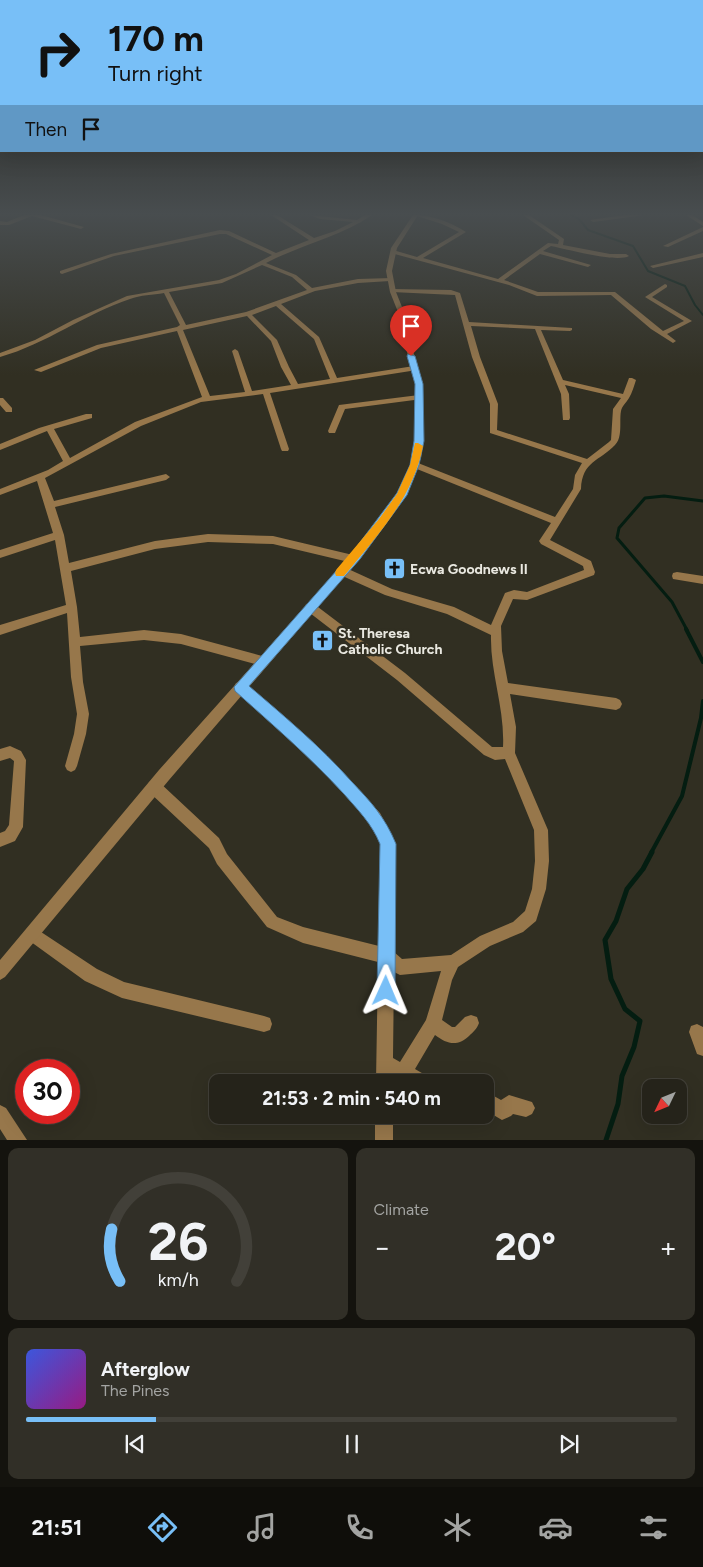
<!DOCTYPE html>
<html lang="en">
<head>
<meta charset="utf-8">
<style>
  :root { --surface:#25231a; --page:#312f27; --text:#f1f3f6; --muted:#a3a4a2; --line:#424039; --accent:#78bff7 }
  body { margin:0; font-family:Figtree,sans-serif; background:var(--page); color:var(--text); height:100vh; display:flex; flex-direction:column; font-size:19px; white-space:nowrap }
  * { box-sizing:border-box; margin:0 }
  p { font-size:16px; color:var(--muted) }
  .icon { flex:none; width:28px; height:28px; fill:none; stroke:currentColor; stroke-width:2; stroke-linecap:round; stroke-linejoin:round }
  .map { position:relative; height:1140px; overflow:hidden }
  .side { display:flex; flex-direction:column; gap:8px; padding:8px; background:#14130e; flex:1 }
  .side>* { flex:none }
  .banner { position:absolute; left:0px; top:0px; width:704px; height:152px; box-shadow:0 5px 20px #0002,0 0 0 1px var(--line); background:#78bff7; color:#111; overflow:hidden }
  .needle { width:32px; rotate:227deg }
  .buttons { position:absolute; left:642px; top:1079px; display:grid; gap:10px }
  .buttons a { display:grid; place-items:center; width:45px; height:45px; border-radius:10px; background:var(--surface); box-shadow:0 5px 20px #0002,0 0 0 1px var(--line); font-size:25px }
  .speed { position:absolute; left:15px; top:1059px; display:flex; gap:10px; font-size:25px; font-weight:700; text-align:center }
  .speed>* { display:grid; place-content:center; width:65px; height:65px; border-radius:50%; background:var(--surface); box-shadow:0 5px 20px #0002,0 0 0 1px var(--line); line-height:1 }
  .speed .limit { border:8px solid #d22; background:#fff; color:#111 }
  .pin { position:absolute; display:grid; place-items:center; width:42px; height:42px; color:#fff; margin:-51px -21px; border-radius:50% 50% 50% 0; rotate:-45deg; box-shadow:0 0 5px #0007 }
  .pin .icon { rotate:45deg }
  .me { position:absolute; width:55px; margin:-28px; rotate:1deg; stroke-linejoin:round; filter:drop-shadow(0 0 4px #0008) }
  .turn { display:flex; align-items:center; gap:18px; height:105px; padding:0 25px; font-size:22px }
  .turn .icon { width:65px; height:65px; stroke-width:2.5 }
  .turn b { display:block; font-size:35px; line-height:42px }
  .then { display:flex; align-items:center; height:48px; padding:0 25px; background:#0003; gap:10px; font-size:19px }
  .big { font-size:38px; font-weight:700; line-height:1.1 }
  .side .widget { flex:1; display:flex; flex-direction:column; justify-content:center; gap:8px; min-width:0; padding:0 18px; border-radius:10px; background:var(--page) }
  .side .dial { align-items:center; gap:0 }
  .dial svg { height:130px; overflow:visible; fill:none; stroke:var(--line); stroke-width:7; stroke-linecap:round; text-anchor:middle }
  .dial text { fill:var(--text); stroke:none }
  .song { display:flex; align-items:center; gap:15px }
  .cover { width:60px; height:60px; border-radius:8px; background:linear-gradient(135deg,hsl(230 70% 55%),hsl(310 70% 35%)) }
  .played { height:5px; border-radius:2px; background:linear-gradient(90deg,var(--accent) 20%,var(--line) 20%) }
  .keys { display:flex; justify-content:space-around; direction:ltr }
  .heat { display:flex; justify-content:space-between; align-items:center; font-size:28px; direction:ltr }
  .side .tiles { flex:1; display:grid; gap:8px; grid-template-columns:1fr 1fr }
  .widget:last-child { grid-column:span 2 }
  .trip { position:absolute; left:209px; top:1074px; width:285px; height:50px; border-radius:10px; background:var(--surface); box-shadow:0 5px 20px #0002,0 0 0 1px var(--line); font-weight:700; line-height:50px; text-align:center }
  .menu { display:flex; height:80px; justify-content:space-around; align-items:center; background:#0f0e0a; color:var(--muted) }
  .menu .icon { width:35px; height:35px }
  .menu .active { color:var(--accent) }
  .menu b { font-size:22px; color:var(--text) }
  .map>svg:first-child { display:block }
</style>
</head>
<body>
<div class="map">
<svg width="703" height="1140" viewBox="0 0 703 1140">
  <rect width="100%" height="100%" fill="#312f22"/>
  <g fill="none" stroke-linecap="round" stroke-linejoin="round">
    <!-- stream-far3 -->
    <path stroke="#041d11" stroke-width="2" d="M571 215 579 219 588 230 633 246 648 271 685 286 695 305 703 315"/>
    <!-- stream-far2 -->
    <path stroke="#041d11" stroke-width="3" d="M687 630 672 602 617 538 619 528 645 498 664 496 703 501"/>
    <!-- stream-far1 -->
    <path stroke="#041d11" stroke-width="4" d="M686 629 703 662
      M651 853 682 796 701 718 703 701"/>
    <!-- stream -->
    <path stroke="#041d11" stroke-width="5" d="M606 1140 618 1104 622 1076 634 1047 640 1021 625 1009 611 979 605 940 616 921 627 889 643 869 652 852"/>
    <!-- minor -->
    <path fill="#97774b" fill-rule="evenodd" d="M24 215H41L84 227 81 229 32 216 9 225H0V221L7 222Z
      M271 215H277L314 238 335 231 353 222 320 219 310 215 357 220 365 215H372C340 237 300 245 266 263L296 275 312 288 358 279 392 278 393 279 390 281 358 283 315 291 281 304 319 337 337 378 414 366H417V370L270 393 289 449 288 451H282L281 449 263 394 201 402 141 426 45 478 54 501 166 474 170 477 166 480 55 507 64 535 69 563 155 541 208 534 273 536 353 555 356 556 358 559 356 562 353 563 273 544 208 542 155 549 71 571 77 607 80 637 144 630 181 634 262 656 266 657 268 661 266 665 262 666 181 644 144 640 80 646 83 682 89 714 86 734 77 766 75 770 71 772 67 770 65 766 74 734 77 714 71 677 67 613 0 635V625L66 605 55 540 0 558V550L53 533 37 481 0 495V489L48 470 63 461 47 431 0 450V444L39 428 86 414H92V418L54 429 70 458 135 422 202 397 177 331 101 348 41 372 34 370 97 345 177 327 180 325 164 293C153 295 140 295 130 299 85 314 46 344 0 357V353L35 340 73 320 127 296 219 280 236 274 272 255 226 234H220L114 256 62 274 60 273V271L111 254 220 230 229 231 276 253 309 240ZM262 265 292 277 307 290 246 312 186 325 169 292 222 283ZM276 306 314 339 330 379 298 384 289 367 277 340 252 315ZM247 316 271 341 281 367 291 385 252 391 238 351 235 349 232 351 245 392 210 396 183 330Z
      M414 215C431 215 451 222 466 232L423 258 498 279 548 243 558 244 559 240 523 215H529L564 239 563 245 610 254H626L629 256C616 263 567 249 551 246L543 251 591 265 588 267 540 254 504 280 538 292H615L663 331 684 321 645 297 665 284 667 285V287L652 297 692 321 667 334 676 341 673 343 651 329 611 295 537 296 509 285 391 253V251L393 250 417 257 459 232 442 224Z
      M624 215H645L593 222 590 220Z
      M686 215H692L703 222V226Z
      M703 227V231L668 247 663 246Z
      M703 253V257L653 268 650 266Z
      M390 289 451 290 460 293 469 322 572 328V330L570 331 541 330 563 380 623 394 629 378H632L636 380C634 386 632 393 629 398 626 403 622 406 621 411 619 421 623 437 615 445 600 461 582 461 581 489L550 540 591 561 595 572 594 575 527 600 513 599 501 626 502 651 508 683 616 698 620 700 622 704 620 708 616 710 510 694 516 727 515 753 548 830 549 861 546 889 536 921 523 932 490 946 458 967 452 980 442 1020 452 1027H455L465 1017 471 1015 477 1017 479 1023C477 1029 473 1032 469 1036 457 1047 447 1044 435 1035L415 1069 427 1076 429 1082H405L393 1076 392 1082H376L378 962 303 943 267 927 217 864 209 848 149 792 148 787 149 782 154 781 159 782 219 838 227 854 277 917 303 927 379 946 381 844 370 823 313 758 236 691 234 687 236 683 240 682 244 683 321 750 380 813 395 843 394 952 402 959 451 955 480 936 513 922 525 911 532 889 535 861 534 830 505 759 495 760 484 755 397 680 306 610 305 607 306 604 310 603 314 604 405 673 492 747H503C505 708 490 673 491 635L447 614 385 595 338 574 337 571 338 568H346L392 589 454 607 491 625 505 593 514 590 527 592 584 570 583 566 541 544 539 541 551 523 412 467 411 465 412 463H418L555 517 573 489 575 475 582 463 490 433V404L472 357 455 295 392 292 390 291ZM471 326 535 329 561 394 563 420H569L570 418 569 394 565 385 621 398 613 409 611 440 609 442 587 459 497 430 498 404 480 357ZM441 971 426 1020 400 1062 393 1058 394 972 400 975Z
      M419 395 423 397 422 399 345 409 335 433H329L328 431 339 405Z
      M0 398H3L12 408V412H6L0 405Z
      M677 572 703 576V584L673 579 672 576 673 573Z
      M10 746 21 751 26 760 23 827 15 841 0 847V833L5 831 9 825 14 761 10 758 0 761V749Z
      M32 926 97 969 124 982 264 1016 270 1018 272 1024 270 1030 264 1032 122 998 85 981 27 939 24 934 27 929Z
      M697 1024 703 1027V1056L697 1054 689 1032 691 1026Z
      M485 1091 501 1100 509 1095 532 1102 535 1108 532 1114 526 1117 513 1114 511 1116 502 1120 485 1110Z
      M0 1105 6 1108 27 1140H7L0 1129Z
      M375 1115H393V1140H375Z"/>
    <!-- tertiary -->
    <path fill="#97774b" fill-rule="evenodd" d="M413 215H418L397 248 392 271 396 292 406 317 411 344 423 384V441L421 458 406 495 359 559 169 780 5 977 0 980V960L159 770 353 553 398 494 413 458 415 441V384L405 344 400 317 390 292 386 271 391 248Z"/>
  </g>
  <!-- sky -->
  <linearGradient id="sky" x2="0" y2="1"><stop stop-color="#1b1a13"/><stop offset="0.57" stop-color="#484d4f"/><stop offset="1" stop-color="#484d4f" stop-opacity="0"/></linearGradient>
  <rect width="703" height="375" fill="url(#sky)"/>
  <!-- route -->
  <path fill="#78bff7" stroke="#4e7ca1" d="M408 354 415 356 423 384 424 441 419 465 407 495 360 559 249 686C285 717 320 746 351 781 371 802 385 817 396 844L395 991 392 998 386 1000 379 998 377 991 380 844C372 824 358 810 344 794 310 757 273 725 235 691L234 687 352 553 397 493 410 465 414 441 415 384 407 356Z"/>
  <!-- slow -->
  <path fill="#f59e0b" d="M415 443H418L423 446C413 498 377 536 344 576H336L335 573 336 570 379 519 397 494 410 465Z"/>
  <!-- icons -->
  <defs>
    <symbol id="church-square" viewBox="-11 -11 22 22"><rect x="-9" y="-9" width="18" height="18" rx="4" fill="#78bff7" stroke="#312f22"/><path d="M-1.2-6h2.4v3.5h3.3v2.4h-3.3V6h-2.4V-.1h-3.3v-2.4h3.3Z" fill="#111"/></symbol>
  </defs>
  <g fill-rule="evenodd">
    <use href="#church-square" x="382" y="556" width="25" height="25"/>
    <use href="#church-square" x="310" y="628" width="25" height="25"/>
  </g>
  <g text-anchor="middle" stroke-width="5" stroke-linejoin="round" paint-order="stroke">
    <!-- poi labels -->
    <g font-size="14" font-weight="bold" fill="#e9e8e0" stroke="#312f22" text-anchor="start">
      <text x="410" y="574">Ecwa Goodnews II</text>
      <text x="338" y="638">St. Theresa<tspan x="338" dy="16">Catholic Church</tspan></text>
    </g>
  </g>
</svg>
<div class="buttons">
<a><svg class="needle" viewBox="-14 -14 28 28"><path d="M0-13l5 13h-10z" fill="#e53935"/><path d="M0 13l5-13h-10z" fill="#a3a4a2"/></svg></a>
</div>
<div class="speed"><div class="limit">30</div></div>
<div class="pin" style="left:411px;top:356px;background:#d93025"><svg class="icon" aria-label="arrive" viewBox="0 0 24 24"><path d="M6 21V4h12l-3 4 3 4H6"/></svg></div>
<svg class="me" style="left:386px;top:991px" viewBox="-20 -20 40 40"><path d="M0-17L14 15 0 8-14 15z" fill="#78bff7" stroke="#fff" stroke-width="4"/></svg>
<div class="trip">21:53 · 2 min · 540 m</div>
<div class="banner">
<div class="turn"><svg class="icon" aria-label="right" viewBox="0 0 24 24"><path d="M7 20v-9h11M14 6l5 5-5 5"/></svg><div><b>170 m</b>Turn right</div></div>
<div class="then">Then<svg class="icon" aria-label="arrive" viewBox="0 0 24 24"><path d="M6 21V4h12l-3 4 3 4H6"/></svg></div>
</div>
</div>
<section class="side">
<div class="tiles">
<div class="widget dial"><svg viewBox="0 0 100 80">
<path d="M14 69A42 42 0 1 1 86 69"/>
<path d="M14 69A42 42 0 0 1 9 37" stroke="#78bff7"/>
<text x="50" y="56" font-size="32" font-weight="700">26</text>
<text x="50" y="72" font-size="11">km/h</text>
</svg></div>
<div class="widget"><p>Climate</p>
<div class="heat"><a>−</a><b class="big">20°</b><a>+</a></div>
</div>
<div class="widget">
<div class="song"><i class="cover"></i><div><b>Afterglow</b><p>The Pines</p></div></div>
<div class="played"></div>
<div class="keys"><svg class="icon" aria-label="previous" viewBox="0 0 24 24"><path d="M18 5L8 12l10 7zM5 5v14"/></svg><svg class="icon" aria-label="pause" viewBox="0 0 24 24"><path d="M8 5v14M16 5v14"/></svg><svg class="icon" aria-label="next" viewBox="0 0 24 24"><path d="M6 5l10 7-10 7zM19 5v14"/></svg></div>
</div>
</div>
</section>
<nav class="menu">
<b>21:51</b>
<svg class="icon active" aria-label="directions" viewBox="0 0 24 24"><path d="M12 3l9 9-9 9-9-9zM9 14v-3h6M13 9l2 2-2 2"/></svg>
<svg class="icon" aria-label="music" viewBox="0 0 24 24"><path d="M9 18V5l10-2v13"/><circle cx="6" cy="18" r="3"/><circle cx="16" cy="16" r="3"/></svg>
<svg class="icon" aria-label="phone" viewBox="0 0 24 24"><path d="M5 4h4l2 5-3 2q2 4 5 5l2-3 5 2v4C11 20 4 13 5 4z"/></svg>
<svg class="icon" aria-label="climate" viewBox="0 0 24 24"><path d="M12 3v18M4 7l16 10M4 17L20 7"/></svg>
<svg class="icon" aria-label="car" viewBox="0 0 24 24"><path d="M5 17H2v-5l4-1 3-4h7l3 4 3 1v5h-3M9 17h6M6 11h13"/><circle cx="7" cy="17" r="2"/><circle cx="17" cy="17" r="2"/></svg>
<svg class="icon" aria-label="filters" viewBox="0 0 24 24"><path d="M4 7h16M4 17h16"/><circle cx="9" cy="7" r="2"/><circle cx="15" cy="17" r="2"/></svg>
</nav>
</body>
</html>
